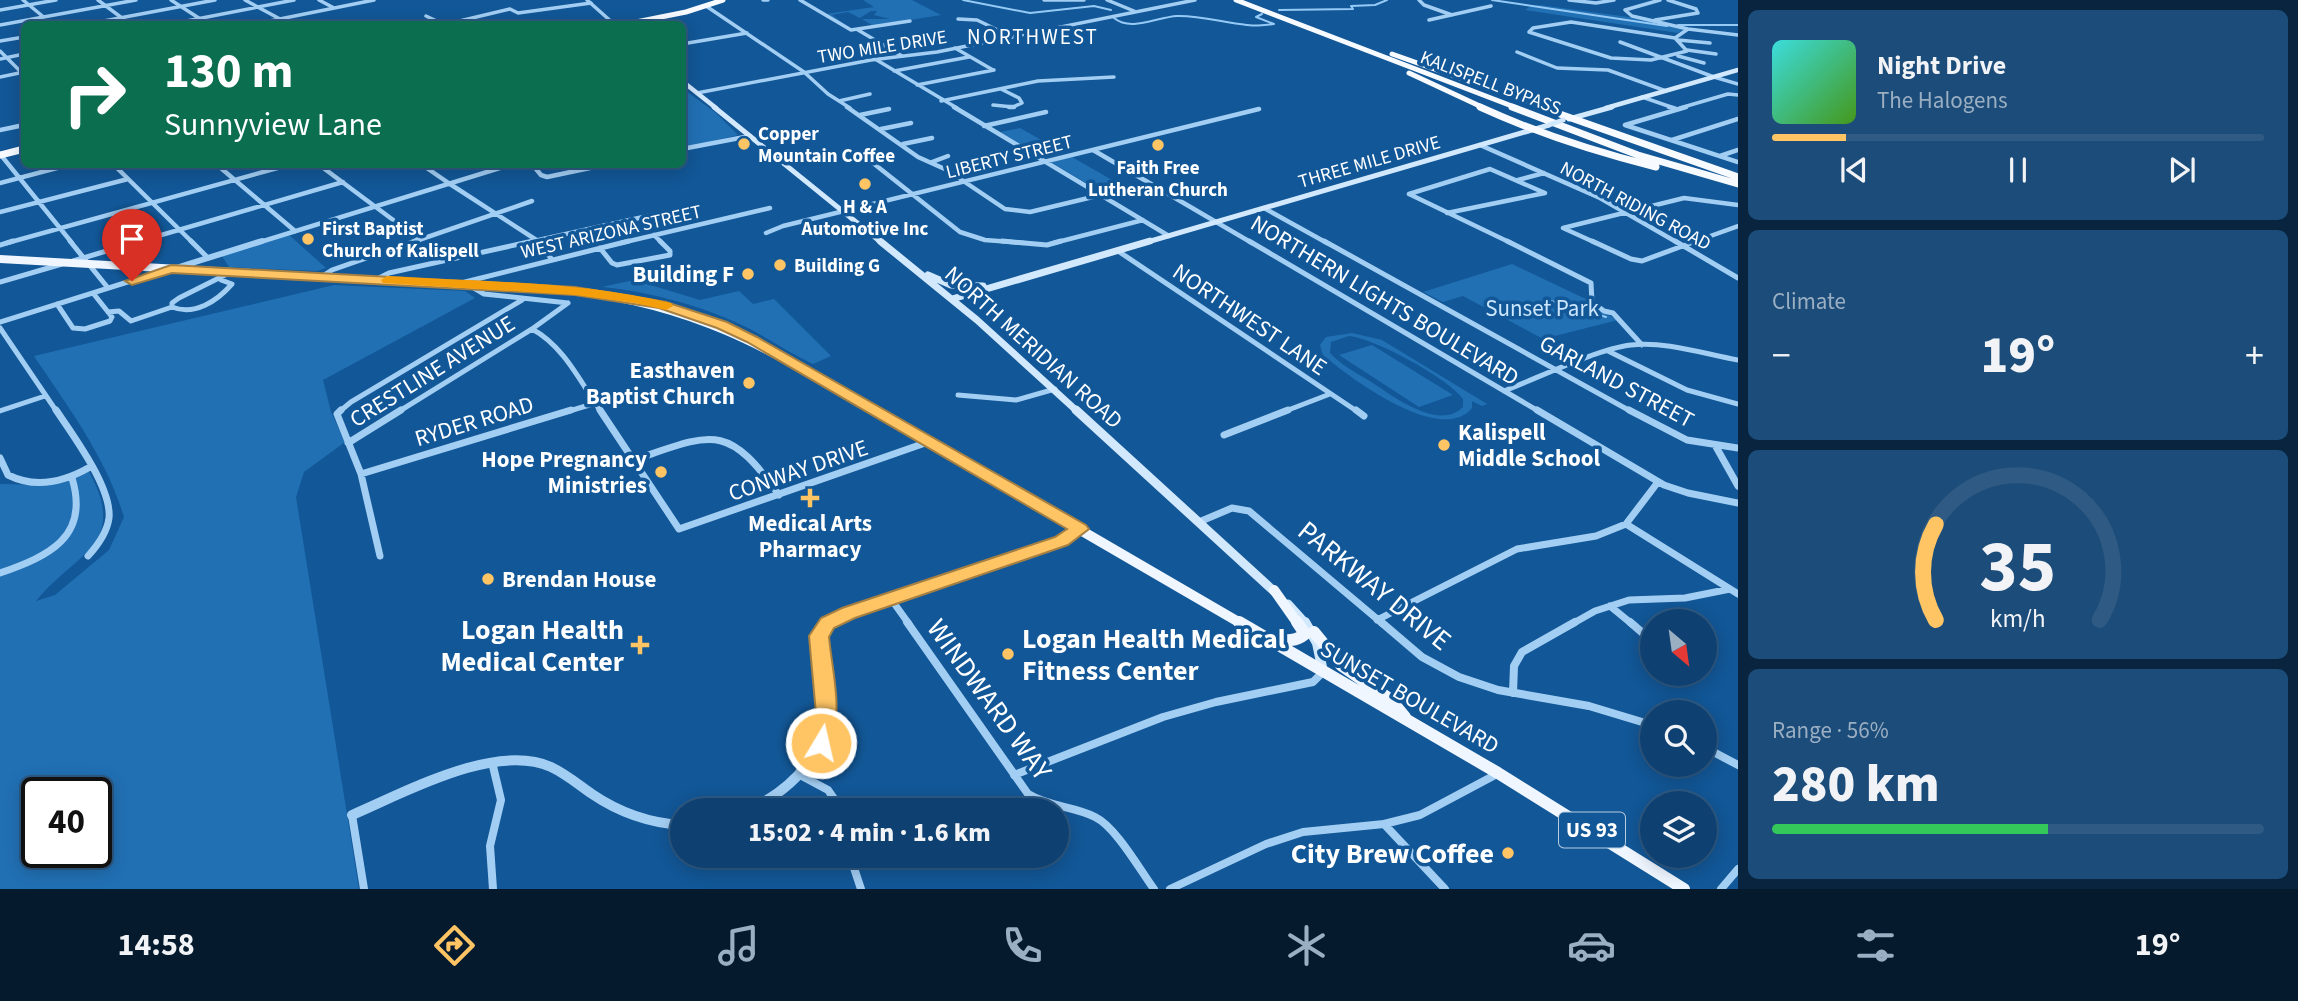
<!DOCTYPE html>
<html lang="en">
<head>
<meta charset="utf-8">
<style>
  :root { --surface:#0e4171; --page:#1c4c79; --text:#f1f3f6; --muted:#9bafc3; --line:#2e5a84; --accent:#ffc565 }
  body { margin:0; font-family:"Source Sans 3",sans-serif; background:var(--page); color:var(--text); height:100vh; display:flex; flex-direction:column; font-size:26px; white-space:nowrap }
  * { box-sizing:border-box; margin:0 }
  p { font-size:23px; color:var(--muted) }
  .icon { flex:none; width:38px; height:38px; fill:none; stroke:currentColor; stroke-width:2; stroke-linecap:round; stroke-linejoin:round }
  .map { position:relative; flex:1; overflow:hidden }
  .sheet { display:flex; flex-direction:column; gap:10px; padding:10px; background:#08243e; width:560px }
  .sheet>* { flex:none }
  .top-card { position:absolute; left:21px; top:21px; width:665px; height:147px; border-radius:10px; box-shadow:0 4px 18px #0003,0 0 0 2px var(--line); background:#0b6e4f; color:#fff; overflow:hidden }
  .needle { width:46px; rotate:151deg }
  .buttons { position:absolute; left:1640px; top:609px; display:grid; gap:14px }
  .buttons a { display:grid; place-items:center; width:77px; height:77px; border-radius:50%; background:var(--surface); box-shadow:0 4px 18px #0003,0 0 0 2px var(--line); font-size:35px }
  .speed { position:absolute; left:21px; top:777px; display:flex; gap:14px; font-size:35px; font-weight:700; text-align:center }
  .speed>* { display:grid; place-content:center; width:91px; height:91px; border-radius:50%; background:var(--surface); box-shadow:0 4px 18px #0003,0 0 0 2px var(--line); line-height:1 }
  .speed .limit { border:4px solid #111; border-radius:10px; background:#fff; color:#111 }
  .pin { position:absolute; display:grid; place-items:center; width:60px; height:60px; color:#fff; margin:-72px -30px; border-radius:50% 50% 50% 0; rotate:-45deg; box-shadow:0 0 7px #0007 }
  .pin .icon { rotate:45deg }
  .me { position:absolute; width:77px; margin:-38px; rotate:9deg; stroke-linejoin:round; filter:drop-shadow(0 0 5px #0008) }
  .turn { display:flex; align-items:center; gap:24px; height:147px; padding:0 28px; font-size:32px }
  .turn .icon { width:91px; height:91px; stroke-width:2.5 }
  .turn b { display:block; font-size:49px; line-height:60px }
  .big { font-size:52px; font-weight:800; line-height:1.1 }
  .sheet .tile { flex:1; display:flex; flex-direction:column; justify-content:center; gap:10px; min-width:0; padding:0 24px; border-radius:10px; background:var(--page) }
  .sheet .dial { align-items:center; gap:0 }
  .dial svg { height:182px; overflow:visible; fill:none; stroke:var(--line); stroke-width:7; stroke-linecap:round; text-anchor:middle }
  .dial text { fill:var(--text); stroke:none }
  .song { display:flex; align-items:center; gap:21px }
  .cover { width:84px; height:84px; border-radius:10px; background:linear-gradient(135deg,hsl(180 70% 55%),hsl(100 70% 35%)) }
  .played { height:7px; border-radius:4px; background:linear-gradient(90deg,var(--accent) 15%,var(--line) 15%) }
  .keys { display:flex; justify-content:space-around; direction:ltr }
  .heat { display:flex; justify-content:space-between; align-items:center; font-size:38px; direction:ltr }
  .charge { height:10px; border-radius:5px; background:linear-gradient(90deg,#34c759 56%,var(--line) 0) }
  .trip { position:absolute; left:670px; top:798px; width:399px; height:70px; border-radius:35px; background:var(--surface); box-shadow:0 4px 18px #0003,0 0 0 2px var(--line); font-weight:800; line-height:70px; text-align:center }
  .menu { display:flex; height:112px; justify-content:space-around; align-items:center; background:#061a2d; color:var(--muted) }
  .menu .icon { width:49px; height:49px }
  .menu .on { color:var(--accent) }
  .menu b { font-size:32px; color:var(--text) }
  main { display:flex; flex:1; min-height:0 }
  .map>svg:first-child { display:block }
</style>
</head>
<body>
<main>
<div class="map">
<svg width="1738" height="889" viewBox="0 0 1738 889">
  <rect width="100%" height="100%" fill="#125797"/>
  <!-- green -->
  <path fill="#2170b4" fill-rule="evenodd" d="M863 0H912L941 15 873 26 862 19H890L874 15 877 11H871L860 18 848 12 832 15 853 30 826 14 874 7Z
    M1540 5 1636 18 1684 29 1678 33 1525 10 1531 6Z
    M682 88 716 113 738 135 683 148Z
    M1020 128 1065 153 1044 158 1000 132Z
    M1072 157 1133 192 1111 198 1051 162Z
    M288 234 326 268 317 271 229 267 222 256Z
    M1512 264 1588 300 1594 307 1618 320 1543 339 1463 296 1443 302 1423 292Z
    M634 280 700 300 739 291 753 304 774 299 831 356 813 364C792 354 772 341 752 330 707 307 652 292 602 287Z
    M334 285 465 291 475 298 323 380 331 412 345 442 304 472 296 497 359 889H0V484L42 485 87 468C131 545 76 552 36 601L55 595 109 550 124 517C106 457 68 407 34 356ZM37 793H96V852H37Z
    M1352 333 1382 340 1487 404 1482 406 1472 401V408C1441 446 1350 378 1323 355L1320 345 1326 337ZM1349 336C1374 338 1448 378 1463 399V407C1439 432 1391 395 1370 381 1356 373 1341 365 1330 353L1331 342Z
    M1372 345 1453 395 1419 407 1339 355Z"/>
  <g fill="none" stroke-linecap="round" stroke-linejoin="round">
    <!-- stream -->
    <path stroke="#95caf6" stroke-width="2" d="M963 0 1030 13 1094 6 1111 10
      M1492 0 1667 26
      M1279 10 1353 9 1351 6 1375 5 1387 0
      M1114 18C1131 32 1157 17 1177 16 1210 15 1242 30 1274 24L1256 17 1262 14
      M1678 25H1738
      M1495 310 1530 315 1541 305 1551 301 1606 317"/>
    <!-- minor-far4 -->
    <path stroke="#a3cef3" stroke-width="3.5" d="M23 0 52 24
      M98 0 130 24
      M245 0 280 19
      M763 0H768
      M800 0 851 30 910 21
      M1044 0H1084
      M1107 0 1134 11
      M1419 0 1424 5 1452 15
      M1569 0 1596 3 1614 0
      M1660 0 1625 10 1632 16 1688 29 1738 35
      M706 6 804 72 828 94 850 108
      M426 16 443 24
      M958 19 977 20 1012 37
      M1429 20 1491 6
      M1655 20 1698 13 1696 9 1668 0
      M1571 22 1675 38 1687 51 1651 60 1611 58 1529 32 1533 28Z
      M171 24 294 0
      M447 24 510 9 518 13 591 3
      M0 25 136 0
      M858 30 902 56
      M1675 38 1688 29
      M1678 40 1710 43
      M1620 42 1714 77
      M682 44 747 33
      M955 48 993 70
      M1687 50 1716 54
      M1517 52 1557 68 1608 70 1666 91
      M1678 56 1704 63
      M0 59 24 54
      M875 59 957 108
      M894 71 969 57
      M917 85 994 70
      M1642 97 1674 108
      M839 101 870 94
      M941 101 1038 81 1114 77
      M993 105 1013 107 1022 103 1019 98 1001 89
      M1680 108 1728 94 1738 95"/>
    <!-- minor-far3 -->
    <path stroke="#a3cef3" stroke-width="4.5" d="M847 107 918 157 947 170 1005 209 1030 212 1101 195
      M954 107 1169 236
      M1009 107H1014
      M1669 107 1676 109
      M1686 107 1625 125 1738 162
      M860 115 889 109
      M984 126 1046 112
      M881 129 911 123
      M0 130 24 125
      M1672 140 1738 119
      M903 144 932 138
      M1480 145 1600 198 1678 243
      M1093 150 1252 243
      M0 154 72 243
      M1720 156 1738 150
      M932 162 948 156
      M873 163 960 232 985 240 1024 243
      M113 164 193 243
      M216 164 295 231
      M318 164 420 240
      M1518 180 1544 173
      M0 183 72 164
      M450 184 541 243
      M1409 194 1511 243
      M1409 194 1490 169 1545 193 1447 213
      M1264 208 1327 243
      M0 212 128 179
      M766 233 783 226 1259 109
      M654 235 662 243
      M7 243 292 164
      M134 243 343 182
      M410 243 532 201
      M525 243 657 214
      M621 243 770 208
      M1054 243 1143 220
      M1596 243 1563 228 1684 198 1738 205
      M1691 243 1738 226"/>
    <!-- minor-far2 -->
    <path stroke="#a3cef3" stroke-width="5" d="M70 241 108 288
      M191 241 208 258
      M539 241 552 260
      M1002 241 1047 245 1061 241
      M1249 241 1540 412
      M1324 241 1632 412
      M1507 241 1591 283 1592 302 1604 311 1613 313 1642 345
      M1592 241 1631 259 1642 261 1696 241
      M1675 241 1738 278
      M0 245 13 241
      M600 248 612 263 617 265 670 255V251L660 241
      M1118 251 1358 412
      M73 261 140 241
      M321 277 332 270 415 241
      M221 280 232 284C217 301 195 316 172 307V303L179 298 231 272
      M375 280 389 273 533 241
      M0 282 62 264
      M461 283 629 241
      M469 285 484 294 568 303
      M57 304 73 328 85 329 110 321 112 317 93 293
      M108 312 119 311 131 321 172 307
      M0 322 169 269
      M0 328 57 412
      M532 329C564 346 581 383 601 412
      M1608 351 1687 390 1738 404
      M1504 391C1538 378 1597 349 1631 345 1666 341 1704 354 1738 360
      M958 395 1016 400 1055 389
      M0 411 45 396
      M339 412 351 402 522 300
      M398 412 532 329 568 303
      M566 412 596 403
      M1283 412 1330 394"/>
    <!-- minor-far1 -->
    <path stroke="#a3cef3" stroke-width="7" d="M56 410C73 435 112 488 109 518 107 533 98 545 88 556
      M341 410 337 414 361 474 380 556
      M600 410 679 529 928 442
      M1356 410 1364 416
      M1537 410 1664 485 1688 493 1738 503
      M1629 410 1687 440 1738 448
      M1224 435 1288 410
      M348 443 401 410
      M1715 445 1738 486
      M0 458 8 475C36 489 64 482 90 467
      M634 460C713 433 727 422 779 495
      M361 474 571 410
      M1199 522 1232 508 1249 511 1383 624
      M1626 524 1738 594
      M0 573C49 556 90 537 72 478
      M891 599 909 624
      M1610 606 1632 624
      M1377 620 1517 549 1596 536 1626 524 1658 482
      M1572 624 1595 611 1629 600 1685 598 1730 589"/>
    <!-- minor -->
    <path stroke="#a3cef3" stroke-width="8" d="M907 622 1028 794C1049 807 1073 806 1095 817 1116 827 1140 870 1154 889
      M1381 622 1422 657 1459 677 1498 690 1589 706 1652 725
      M1630 622 1652 641
      M1513 693 1514 666 1522 652 1575 622
      M1704 747 1738 765
      M492 762 501 800 490 846 493 889
      M800 775 828 790 842 810
      M1014 775 1163 717 1216 702 1313 682 1323 672
      M352 815 364 889
      M1384 824 1445 889
      M850 856 861 889
      M1170 889 1266 844 1303 832 1384 824 1420 815 1497 774
      M1721 889 1738 869"/>
    <!-- tertiary-far4 -->
    <path stroke="#a3cef3" stroke-width="3.5" d="M171 0 208 24
      M319 0 334 8
      M587 0 614 24
      M0 10 56 0
      M88 24 215 0
      M255 24 374 0
      M0 41 24 37
      M0 51 22 73
      M0 77 24 72
      M1714 77 1738 84
      M697 93 871 60 937 52 1195 0"/>
    <!-- tertiary-far3 -->
    <path stroke="#a3cef3" stroke-width="4.5" d="M682 149 750 136
      M421 164 450 184
      M532 164 541 175 547 177 609 164
      M257 243 513 164"/>
    <!-- tertiary-far2 -->
    <path stroke="#a3cef3" stroke-width="6" d="M176 268 262 241"/>
    <!-- tertiary-far1 -->
    <path stroke="#a3cef3" stroke-width="8" d="M827 624 849 613 1062 541 1080 529"/>
    <!-- tertiary -->
    <path stroke="#a3cef3" stroke-width="10" d="M749 810C794 788 827 754 826 701 826 679 819 658 819 636L829 622
      M352 815C404 793 495 742 551 767 566 774 579 785 592 794 620 813 648 823 682 825"/>
    <!-- secondary-far4 -->
    <path stroke="#d2e8fd" stroke-width="4.5" d="M682 81 716 108
      M1606 108 1738 70"/>
    <!-- secondary-far3 -->
    <path stroke="#d2e8fd" stroke-width="5" d="M714 107 882 243
      M1569 119 1612 107
      M1144 243 1549 125"/>
    <!-- secondary-far2 -->
    <path stroke="#d2e8fd" stroke-width="7" d="M880 241 977 320 1078 412
      M928 275 951 285 983 286
      M952 299 1150 241"/>
    <!-- secondary-far1 -->
    <path stroke="#d2e8fd" stroke-width="9" d="M1076 410 1276 593
      M1288 604 1306 624"/>
    <!-- secondary -->
    <path stroke="#d2e8fd" stroke-width="10" d="M1305 622 1317 643 1323 672"/>
    <!-- primary-far2 -->
    <path stroke="#eff6ff" stroke-width="8" d="M0 259 575 291C700 306 772 351 877 412"/>
    <!-- primary-far1 -->
    <path stroke="#eff6ff" stroke-width="10" d="M874 410 1242 624
      M1274 590 1298 624"/>
    <!-- primary -->
    <path stroke="#eff6ff" stroke-width="12" d="M1239 622 1498 773 1684 889
      M1314 632 1341 665 1391 700 1405 717
      M1270 639C1283 640 1294 643 1305 634L1297 622"/>
    <!-- trunk-far1 -->
    <path stroke="#f7faff" stroke-width="5" d="M1236 0 1517 108
      M626 24 686 12 723 0
      M1392 54 1545 108
      M1409 73 1484 108"/>
    <!-- trunk -->
    <path stroke="#f7faff" stroke-width="7" d="M1480 107C1537 133 1595 152 1656 167
      M1512 107 1638 155 1738 184
      M1540 107 1738 177
      M0 155 24 149"/>
    <!-- secondary-bridge -->
    <path stroke="#d2e8fd" stroke-width="5" d="M1549 125 1563 120"/>
  </g>
  <!-- route -->
  <path fill="#ffc565" stroke="#a68042" stroke-width="2" d="M171 265 575 287 666 302 727 322 757 337 1086 525 1089 529 1068 545 855 618 834 628 829 637C832 671 845 716 828 749L821 751 813 749 810 743 816 714 809 636 821 618 842 608 1055 537 1067 529 747 342 717 328 659 308 575 295 172 273 132 285 125 281Z"/>
  <!-- slow -->
  <path fill="#f59e0b" d="M387 276C482 282 579 281 671 303L673 306 666 310 635 303 575 295 383 283 381 280Z"/>
  <!-- markers -->
  <g fill="#ffc565" stroke="#125797" stroke-width="2.5">
    <circle cx="744" cy="144" r="7"/>
    <circle cx="1158" cy="145" r="7"/>
    <circle cx="865" cy="184" r="7"/>
    <circle cx="308" cy="239" r="7"/>
    <circle cx="780" cy="265" r="7"/>
    <circle cx="748" cy="274" r="7"/>
    <circle cx="749" cy="383" r="7"/>
    <circle cx="1444" cy="445" r="7"/>
    <circle cx="661" cy="472" r="7"/>
    <path d="M806.5 487.5h7v7h7v7h-7v7h-7v-7h-7v-7h7z"/>
    <circle cx="488" cy="579" r="7"/>
    <path d="M636.5 634.5h7v7h7v7h-7v7h-7v-7h-7v-7h7z"/>
    <circle cx="1008" cy="654" r="7"/>
    <circle cx="1508" cy="853" r="7"/>
  </g>
  <g text-anchor="middle" stroke-width="7" stroke-linejoin="round" paint-order="stroke">
    <!-- far-street labels -->
    <g font-size="19" fill="#fff" stroke="#125797">
      <text transform="translate(882 46) rotate(-9)" y="7">TWO MILE DRIVE</text>
      <text transform="translate(1491 82) rotate(21)" y="7">KALISPELL BYPASS</text>
      <text transform="translate(1009 156) rotate(-14)" y="7">LIBERTY STREET</text>
      <text transform="translate(1369 161) rotate(-16)" y="7">THREE MILE DRIVE</text>
      <text transform="translate(1636 205) rotate(28)" y="7">NORTH RIDING ROAD</text>
      <text transform="translate(611 231) rotate(-13)" y="7">WEST ARIZONA STREET</text>
    </g>
    <!-- far-poi labels -->
    <g font-size="19" font-weight="bold" fill="#fff" stroke="#125797" text-anchor="start">
      <text x="758" y="140">Copper<tspan x="758" dy="22">Mountain Coffee</tspan></text>
      <text x="1158" y="174" text-anchor="middle">Faith Free<tspan x="1158" dy="22">Lutheran Church</tspan></text>
      <text x="865" y="213" text-anchor="middle">H &amp; A<tspan x="865" dy="22">Automotive Inc</tspan></text>
      <text x="322" y="235">First Baptist<tspan x="322" dy="22">Church of Kalispell</tspan></text>
      <text x="794" y="272">Building G</text>
    </g>
    <!-- far-neighbourhood labels -->
    <g font-size="21" letter-spacing="2" fill="#fff" stroke="#125797">
      <text x="1033" y="44">NORTHWEST</text>
    </g>
    <!-- shield labels -->
    <rect fill="#125797" stroke="#b8cde0" stroke-width="2" x="1559" y="812.5" width="66" height="35" rx="5"/>
    <g font-size="21" font-weight="bold" fill="#fff">
      <text x="1592" y="837">US 93</text>
    </g>
    <!-- poi labels -->
    <g font-size="23" font-weight="bold" fill="#fff" stroke="#125797" text-anchor="end">
      <text x="734" y="282">Building F</text>
      <text x="735" y="378">Easthaven<tspan x="735" dy="26">Baptist Church</tspan></text>
      <text x="1458" y="440" text-anchor="start">Kalispell<tspan x="1458" dy="26">Middle School</tspan></text>
      <text x="647" y="467">Hope Pregnancy<tspan x="647" dy="26">Ministries</tspan></text>
      <text x="810" y="531" text-anchor="middle">Medical Arts<tspan x="810" dy="26">Pharmacy</tspan></text>
      <text x="502" y="587" text-anchor="start">Brendan House</text>
    </g>
    <!-- street labels -->
    <g font-size="23" fill="#fff" stroke="#125797">
      <text transform="translate(1385 300) rotate(31)" y="8">NORTHERN LIGHTS BOULEVARD</text>
      <text transform="translate(1250 319) rotate(34)" y="8">NORTHWEST LANE</text>
      <text transform="translate(1034 347) rotate(42)" y="8">NORTH MERIDIAN ROAD</text>
      <text transform="translate(432 371) rotate(-32)" y="8">CRESTLINE AVENUE</text>
      <text transform="translate(1617 381) rotate(28)" y="8">GARLAND STREET</text>
      <text transform="translate(474 421) rotate(-17)" y="8">RYDER ROAD</text>
      <text transform="translate(798 470) rotate(-19)" y="8">CONWAY DRIVE</text>
      <text transform="translate(1410 697) rotate(30)" y="8">SUNSET BOULEVARD</text>
    </g>
    <!-- park labels -->
    <g font-size="23" fill="#cbe6fd" stroke="#125797">
      <text x="1542" y="316">Sunset Park</text>
    </g>
    <!-- near-street labels -->
    <g font-size="28" fill="#fff" stroke="#125797">
      <text transform="translate(1375 585) rotate(39)" y="10">PARKWAY DRIVE</text>
      <text transform="translate(990 699) rotate(54)" y="10">WINDWARD WAY</text>
    </g>
    <!-- near-poi labels -->
    <g font-size="28" font-weight="bold" fill="#fff" stroke="#125797" text-anchor="end">
      <text x="624" y="639">Logan Health<tspan x="624" dy="32">Medical Center</tspan></text>
      <text x="1022" y="648" text-anchor="start">Logan Health Medical<tspan x="1022" dy="32">Fitness Center</tspan></text>
      <text x="1494" y="863">City Brew Coffee</text>
    </g>
  </g>
</svg>
<div class="buttons">
<a><svg class="needle" viewBox="-14 -14 28 28"><path d="M0-13l5 13h-10z" fill="#e53935"/><path d="M0 13l5-13h-10z" fill="#9bafc3"/></svg></a>
<a><svg class="icon" aria-label="search" viewBox="0 0 24 24"><circle cx="10" cy="10" r="6"/><path d="M15 15l6 6"/></svg></a>
<a><svg class="icon" aria-label="layers" viewBox="0 0 24 24"><path d="M12 4l9 5-9 5-9-5zM3 14l9 5 9-5"/></svg></a>
</div>
<div class="speed"><div class="limit">40</div></div>
<div class="pin" style="left:132px;top:281px;background:#d93025"><svg class="icon" aria-label="arrive" viewBox="0 0 24 24"><path d="M6 21V4h12l-3 4 3 4H6"/></svg></div>
<svg class="me" style="left:821px;top:743px" viewBox="-20 -20 40 40"><circle r="17" fill="#ffc565" stroke="#fff" stroke-width="3"/><path d="M0-11L8 9 0 5-8 9z" fill="#fff"/></svg>
<div class="trip">15:02 · 4 min · 1.6 km</div>
<div class="top-card">
<div class="turn"><svg class="icon" aria-label="right" viewBox="0 0 24 24"><path d="M7 20v-9h11M14 6l5 5-5 5"/></svg><div><b>130 m</b>Sunnyview Lane</div></div>
</div>
</div>
<section class="sheet">
<div class="tile">
<div class="song"><i class="cover"></i><div><b>Night Drive</b><p>The Halogens</p></div></div>
<div class="played"></div>
<div class="keys"><svg class="icon" aria-label="previous" viewBox="0 0 24 24"><path d="M18 5L8 12l10 7zM5 5v14"/></svg><svg class="icon" aria-label="pause" viewBox="0 0 24 24"><path d="M8 5v14M16 5v14"/></svg><svg class="icon" aria-label="next" viewBox="0 0 24 24"><path d="M6 5l10 7-10 7zM19 5v14"/></svg></div>
</div>
<div class="tile"><p>Climate</p>
<div class="heat"><a>−</a><b class="big">19°</b><a>+</a></div>
</div>
<div class="tile dial"><svg viewBox="0 0 100 80">
<path d="M14 69A42 42 0 1 1 86 69"/>
<path d="M14 69A42 42 0 0 1 14 27" stroke="#ffc565"/>
<text x="50" y="56" font-size="32" font-weight="700">35</text>
<text x="50" y="72" font-size="11">km/h</text>
</svg></div>
<div class="tile"><p>Range · 56%</p><b class="big">280 km</b><div class="charge"></div></div>
</section>
</main>
<nav class="menu">
<b>14:58</b>
<svg class="icon on" aria-label="directions" viewBox="0 0 24 24"><path d="M12 3l9 9-9 9-9-9zM9 14v-3h6M13 9l2 2-2 2"/></svg>
<svg class="icon" aria-label="music" viewBox="0 0 24 24"><path d="M9 18V5l10-2v13"/><circle cx="6" cy="18" r="3"/><circle cx="16" cy="16" r="3"/></svg>
<svg class="icon" aria-label="phone" viewBox="0 0 24 24"><path d="M5 4h4l2 5-3 2q2 4 5 5l2-3 5 2v4C11 20 4 13 5 4z"/></svg>
<svg class="icon" aria-label="climate" viewBox="0 0 24 24"><path d="M12 3v18M4 7l16 10M4 17L20 7"/></svg>
<svg class="icon" aria-label="car" viewBox="0 0 24 24"><path d="M5 17H2v-5l4-1 3-4h7l3 4 3 1v5h-3M9 17h6M6 11h13"/><circle cx="7" cy="17" r="2"/><circle cx="17" cy="17" r="2"/></svg>
<svg class="icon" aria-label="filters" viewBox="0 0 24 24"><path d="M4 7h16M4 17h16"/><circle cx="9" cy="7" r="2"/><circle cx="15" cy="17" r="2"/></svg>
<b>19°</b>
</nav>
</body>
</html>
